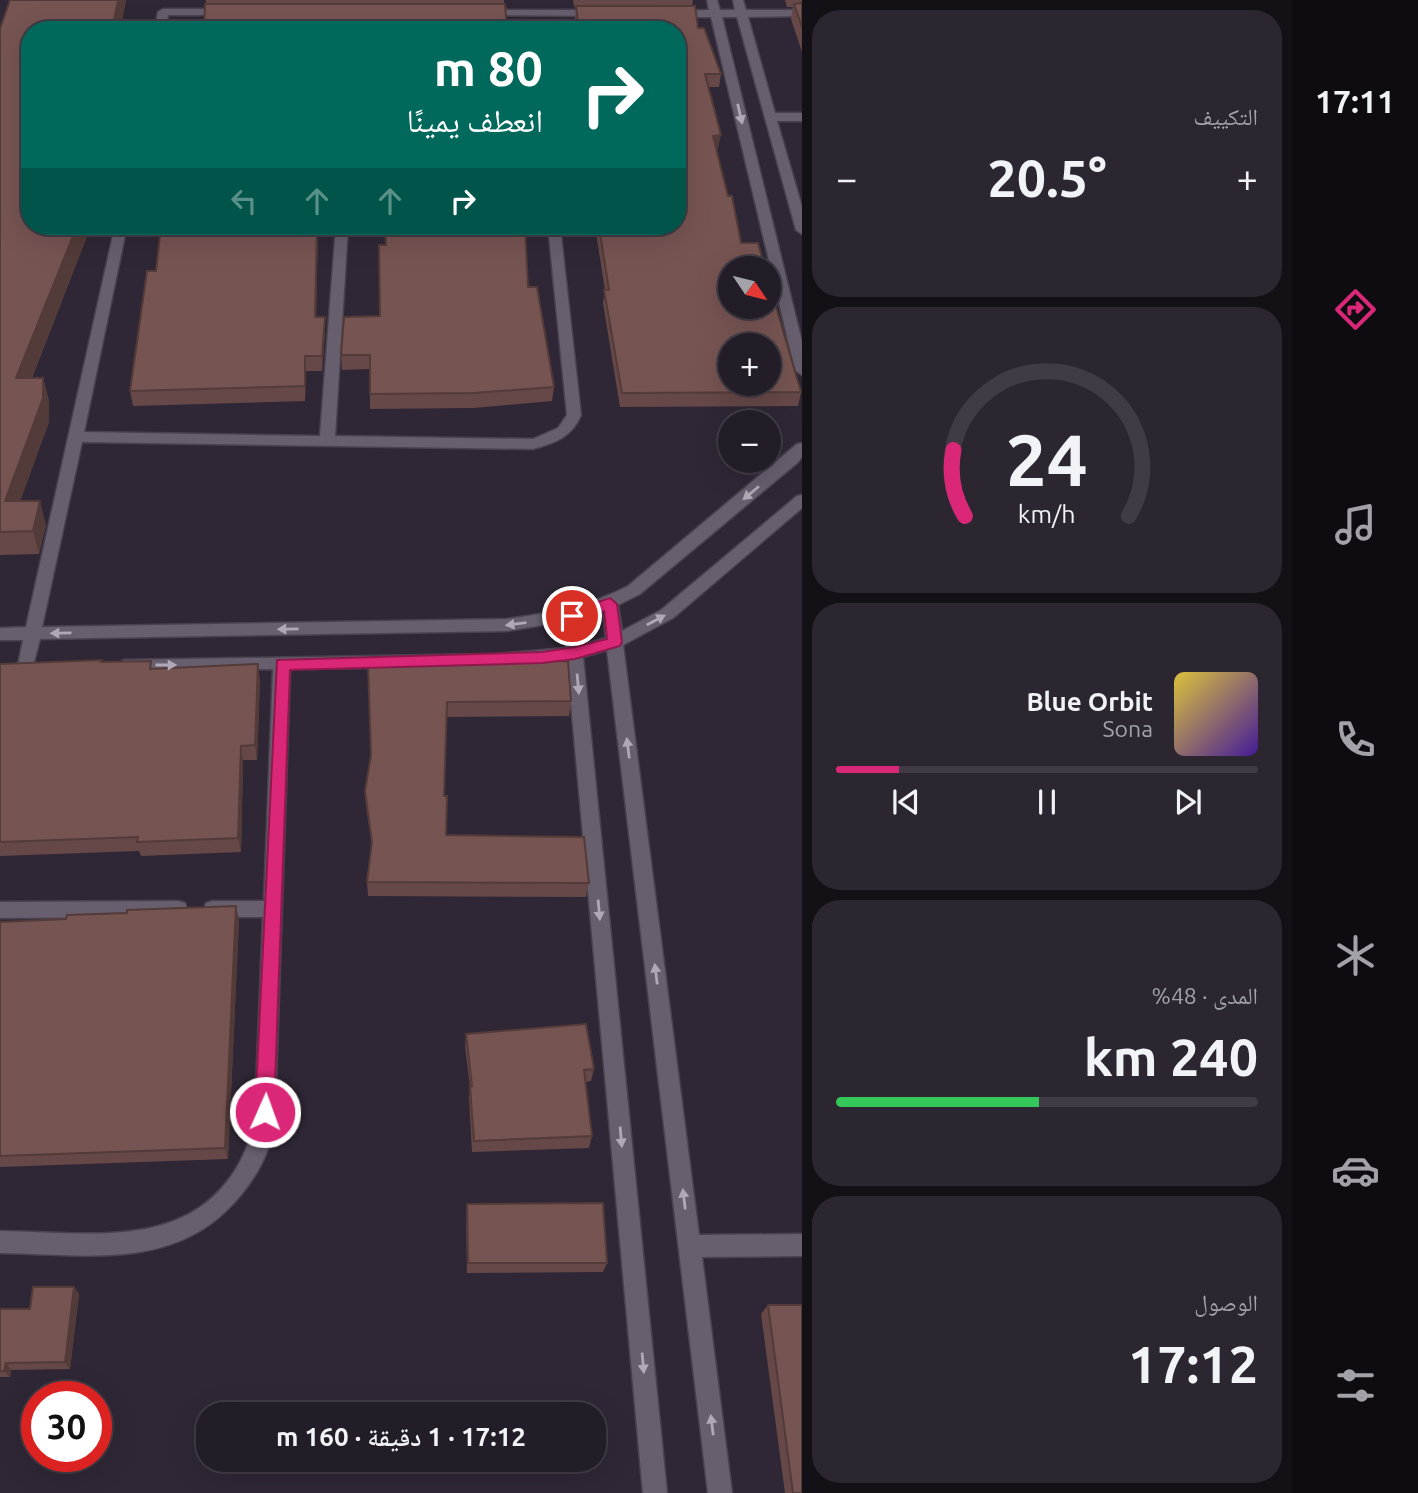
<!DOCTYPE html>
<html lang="ar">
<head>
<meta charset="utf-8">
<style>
  :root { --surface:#231d28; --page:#2b2630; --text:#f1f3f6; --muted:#a3a2a8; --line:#403b45; --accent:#db2777 }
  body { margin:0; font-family:Ubuntu,"Noto Naskh Arabic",sans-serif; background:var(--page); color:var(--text); direction:rtl; height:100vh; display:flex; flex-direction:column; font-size:26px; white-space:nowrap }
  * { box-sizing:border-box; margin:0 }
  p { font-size:23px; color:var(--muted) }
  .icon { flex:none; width:38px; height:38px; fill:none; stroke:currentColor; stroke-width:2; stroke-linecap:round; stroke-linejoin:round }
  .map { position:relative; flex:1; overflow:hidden; direction:ltr }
  .sheet { display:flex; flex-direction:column; gap:10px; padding:10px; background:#131016; width:490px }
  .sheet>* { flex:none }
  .banner { position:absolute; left:21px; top:21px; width:665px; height:214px; border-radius:28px; box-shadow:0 7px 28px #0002,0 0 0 2px var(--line); direction:rtl; background:#00695c; color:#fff; overflow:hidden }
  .needle { width:46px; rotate:125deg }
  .tools { position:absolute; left:718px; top:256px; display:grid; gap:14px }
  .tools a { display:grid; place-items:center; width:63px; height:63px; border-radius:50%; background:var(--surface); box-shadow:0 7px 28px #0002,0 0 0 2px var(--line); font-size:35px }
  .speed { position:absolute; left:21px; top:1381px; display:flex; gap:14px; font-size:35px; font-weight:700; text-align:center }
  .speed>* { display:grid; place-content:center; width:91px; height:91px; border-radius:50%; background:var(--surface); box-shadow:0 7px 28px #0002,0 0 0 2px var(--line); line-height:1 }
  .speed .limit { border:10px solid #d22; background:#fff; color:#111 }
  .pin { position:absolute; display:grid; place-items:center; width:60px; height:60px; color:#fff; margin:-30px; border:4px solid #fff; border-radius:50%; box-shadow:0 2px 7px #0007 }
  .me { position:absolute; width:77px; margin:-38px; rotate:2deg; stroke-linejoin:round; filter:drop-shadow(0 0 5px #0008) }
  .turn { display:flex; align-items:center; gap:24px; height:147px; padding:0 28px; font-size:32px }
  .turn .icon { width:91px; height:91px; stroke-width:2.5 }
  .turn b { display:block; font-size:49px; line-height:60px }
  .lanes { display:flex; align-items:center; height:66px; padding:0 28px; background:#0003; justify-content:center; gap:35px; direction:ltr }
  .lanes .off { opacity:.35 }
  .big { font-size:52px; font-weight:600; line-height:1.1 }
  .sheet .tile { flex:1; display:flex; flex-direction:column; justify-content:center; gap:10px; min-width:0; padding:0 24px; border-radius:28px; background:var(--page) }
  .sheet .dial { align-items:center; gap:0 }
  .dial svg { height:182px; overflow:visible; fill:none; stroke:var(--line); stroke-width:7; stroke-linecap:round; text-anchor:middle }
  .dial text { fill:var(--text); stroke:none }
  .song { display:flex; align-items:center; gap:21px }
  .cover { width:84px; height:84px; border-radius:10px; background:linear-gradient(135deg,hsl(50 70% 55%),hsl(260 70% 35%)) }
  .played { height:7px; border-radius:4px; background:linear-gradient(90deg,var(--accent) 15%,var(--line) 15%) }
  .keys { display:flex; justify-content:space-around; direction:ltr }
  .heat { display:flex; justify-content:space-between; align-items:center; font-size:38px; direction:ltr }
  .charge { height:10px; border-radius:5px; background:linear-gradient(90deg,#34c759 48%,var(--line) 0) }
  .trip { position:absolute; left:196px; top:1402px; width:410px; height:70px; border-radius:28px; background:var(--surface); box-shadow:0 7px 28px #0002,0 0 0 2px var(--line); font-weight:600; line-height:70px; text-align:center; direction:rtl }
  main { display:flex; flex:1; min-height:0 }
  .menu { display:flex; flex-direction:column; width:126px; justify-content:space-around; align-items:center; background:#0e0c10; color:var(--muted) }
  .menu .icon { width:49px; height:49px }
  .menu .on { color:var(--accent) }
  .menu b { font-size:32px; color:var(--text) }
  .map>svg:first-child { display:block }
</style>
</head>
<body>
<main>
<nav class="menu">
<b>17:11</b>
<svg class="icon on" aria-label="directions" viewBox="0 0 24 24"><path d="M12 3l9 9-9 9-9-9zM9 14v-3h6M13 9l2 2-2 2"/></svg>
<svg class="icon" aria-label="music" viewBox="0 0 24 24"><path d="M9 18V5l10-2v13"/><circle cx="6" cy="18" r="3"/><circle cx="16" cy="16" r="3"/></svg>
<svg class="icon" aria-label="phone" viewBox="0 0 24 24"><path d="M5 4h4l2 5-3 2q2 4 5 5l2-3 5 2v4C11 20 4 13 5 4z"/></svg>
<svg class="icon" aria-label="climate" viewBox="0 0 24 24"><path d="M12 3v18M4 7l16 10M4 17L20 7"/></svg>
<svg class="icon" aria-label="car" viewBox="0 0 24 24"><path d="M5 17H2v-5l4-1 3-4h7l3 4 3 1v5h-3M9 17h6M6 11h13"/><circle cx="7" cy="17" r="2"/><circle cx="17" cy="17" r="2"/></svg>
<svg class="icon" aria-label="filters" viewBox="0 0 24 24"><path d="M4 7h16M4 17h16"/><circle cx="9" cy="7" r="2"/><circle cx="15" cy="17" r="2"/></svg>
</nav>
<section class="sheet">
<div class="tile"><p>التكييف</p>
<div class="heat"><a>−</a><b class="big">20.5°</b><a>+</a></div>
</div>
<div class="tile dial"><svg viewBox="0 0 100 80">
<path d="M14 69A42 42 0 1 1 86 69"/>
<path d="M14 69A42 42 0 0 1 9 40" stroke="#db2777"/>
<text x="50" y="56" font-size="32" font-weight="700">24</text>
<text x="50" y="72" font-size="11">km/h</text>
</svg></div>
<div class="tile">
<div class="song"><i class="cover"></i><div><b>Blue Orbit</b><p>Sona</p></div></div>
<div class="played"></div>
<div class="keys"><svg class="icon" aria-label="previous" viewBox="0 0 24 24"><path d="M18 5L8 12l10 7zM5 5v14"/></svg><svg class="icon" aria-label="pause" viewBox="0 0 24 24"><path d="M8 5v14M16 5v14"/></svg><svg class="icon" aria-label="next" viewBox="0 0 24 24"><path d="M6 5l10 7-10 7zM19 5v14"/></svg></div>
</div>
<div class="tile"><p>المدى · 48%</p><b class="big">240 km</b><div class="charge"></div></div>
<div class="tile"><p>الوصول</p><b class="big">17:12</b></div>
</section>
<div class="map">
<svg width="802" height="1493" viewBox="0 0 802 1493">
  <rect width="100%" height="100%" fill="#2f2735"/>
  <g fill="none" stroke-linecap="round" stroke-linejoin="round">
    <defs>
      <path id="minor" d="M707 0H717L720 10H735L733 0H743L746 10H802V16L748 17 775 113H802V121H777L802 207V234L796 230 737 17H722L802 342V375L795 370 711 17H674L669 14 674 11 709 10Z
        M163 9H226L231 12 226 15H168L166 30H155L158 12Z
        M481 10H597L602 13 597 16 477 15 476 13Z
        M115 226H127L84 432 320 436 336 226H348L335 436 533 439 558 428 567 415 548 226H560L581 415C572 437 555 443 533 449L82 442 42 627 507 619C550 613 590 606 628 586L797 444 802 443V457L797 463 640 594 618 605 622 631 661 610 797 496 802 495V508L673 618 623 645 699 1235 802 1234V1256L702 1257 732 1493H708L607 650 583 657 667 1493H643L567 660 497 666 290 669 275 1112C273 1124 272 1137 268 1149 259 1173 244 1194 226 1211 165 1270 78 1254 0 1253V1231C92 1232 201 1254 246 1149 251 1137 252 1124 255 1112L263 917H213L206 915 204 909 206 903 213 901H264L273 669 129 671 123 670 121 665 123 660 497 654 566 648 563 622 507 631 40 639 32 670H20L18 665 23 640H0V628L26 627ZM603 611 606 638 582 645 579 618Z
        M178 901 185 903 187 909 185 915 178 917 0 918V902Z"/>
    </defs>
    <!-- minor casing -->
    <use href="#minor" stroke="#49424e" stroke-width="3"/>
    <!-- minor -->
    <use href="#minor" fill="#675e6e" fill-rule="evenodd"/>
  </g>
  <!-- wall -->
  <path fill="#654847" d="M10 0H126L120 30H30L91 226 32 378H43L49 401V422L20 501 46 525 39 554 0 555V29Z
    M206 0H504V4H206Z
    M573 0H693L692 6 698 28 721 74 719 87H708L718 148 716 149 741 243 801 392 798 406 620 407 603 303 605 290 596 233 597 226H677V30H576L575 18 576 7H574Z
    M785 0H802V52L791 19 793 7H787Z
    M318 226 316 317 325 332 322 371H306L305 401 133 406 130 391 156 271Z
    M385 245 528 287 554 387 552 401 473 408 370 409V369L342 370 341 355 380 316Z
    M102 660V662L152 669 260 679 257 760H243L241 852 141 856 139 851 0 856V664Z
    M368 665 571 701 569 716 447 717 444 796 446 835 589 883 586 897 368 896 367 882 372 848 366 805 365 791 371 756Z
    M239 920 228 1159 0 1167V922Z
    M466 1034 594 1069 591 1081 585 1082 592 1136 589 1148 472 1152 469 1098 470 1087 465 1046Z
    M467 1204 607 1263 603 1272 467 1273 466 1214Z
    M74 1287 79 1294 70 1369 11 1370 10 1377H0V1309H30Z
    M768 1305 802 1493H785L761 1314Z"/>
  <!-- shaded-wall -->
  <path fill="#533b39" d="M118 0H126L120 30H112Z
    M721 135 718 148 710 149 713 136Z
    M77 226H91L22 402 16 378Z
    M317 226H318L316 332 315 317Z
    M325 317V332L322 371V356Z
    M305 356 306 371 305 401Z
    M43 378 49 401V422L12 524 5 501Z
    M40 501 46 525 39 554 33 531Z
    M258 664 260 679 257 760 255 745Z
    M241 746 243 760 241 852 238 838Z
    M236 906 239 920 228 1159 225 1148Z
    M74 1287 79 1294 70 1369 65 1362Z
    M6 1363 11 1370 10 1377 4 1371Z"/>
  <!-- building -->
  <path fill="#765452" stroke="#533b39" stroke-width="2" fill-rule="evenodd" d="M10 0H118L112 30H30V226H77L16 378H43V398L5 501H40L33 531 0 532V29Z
    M802 3V27L794 4Z
    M205 4H505L507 30H204Z
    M576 6H695L698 28H704L721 74H705L721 135 713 136 728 196H732L741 243H758L765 268H730V306H768V279L801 392 622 393 604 290H609L599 226H677V30H579ZM730 345H768V383H730Z
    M161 226H317L315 317H325L322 356H305V386L130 391 147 271H156Z
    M385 226H525L528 287H537L554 387 473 393 370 394V355H341L344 317 380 316 379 245H386Z
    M102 660 101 662 151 661 150 669 258 664 255 745 241 746 238 838 137 842 138 837 0 842V664Z
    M568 661 571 701 447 702 444 796H447L446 835 584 837 589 883 367 882 372 842 365 791 371 755 368 665Z
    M236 906 225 1148 0 1156V922L66 919 67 915 127 913V910Z
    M586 1024 594 1069 584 1070 592 1136 474 1141 470 1086H472L466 1034Z
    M603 1203 607 1263H468L467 1204Z
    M33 1287H74L65 1362 6 1363 4 1371H0V1309H30Z
    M768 1305H802V1493H793Z"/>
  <!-- one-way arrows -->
  <defs><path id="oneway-solid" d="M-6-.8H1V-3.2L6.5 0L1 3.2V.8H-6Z" transform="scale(1.75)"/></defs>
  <g fill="#b0a9b5">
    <use href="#oneway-solid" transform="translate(740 114) rotate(77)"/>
    <use href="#oneway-solid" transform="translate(751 493) rotate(140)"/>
    <use href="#oneway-solid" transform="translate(656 620) rotate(-28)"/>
    <use href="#oneway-solid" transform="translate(516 624) rotate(173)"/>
    <use href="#oneway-solid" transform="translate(288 629) rotate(179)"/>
    <use href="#oneway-solid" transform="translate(61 633) rotate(179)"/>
    <use href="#oneway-solid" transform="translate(166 665)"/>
    <use href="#oneway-solid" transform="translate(578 684) rotate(85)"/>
    <use href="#oneway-solid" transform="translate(628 748) rotate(-97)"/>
    <use href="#oneway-solid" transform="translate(599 910) rotate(85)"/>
    <use href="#oneway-solid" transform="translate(656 974) rotate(-97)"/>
    <use href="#oneway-solid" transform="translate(621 1137) rotate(85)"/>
    <use href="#oneway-solid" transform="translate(684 1199) rotate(-97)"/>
    <use href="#oneway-solid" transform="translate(643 1363) rotate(85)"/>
    <use href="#oneway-solid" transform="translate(712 1425) rotate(-97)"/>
  </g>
  <!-- route -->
  <path fill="#db2777" stroke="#8e194d" stroke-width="2" d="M610 598 617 604 622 642 620 646 575 659 542 663 290 670 274 1112 271 1118 265 1121 258 1118 255 1112 277 660 542 652 575 647 607 639 604 611 572 621 566 620 564 616 566 612Z"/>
</svg>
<div class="tools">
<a><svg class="needle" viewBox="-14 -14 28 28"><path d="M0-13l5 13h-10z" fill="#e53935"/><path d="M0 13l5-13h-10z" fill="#a3a2a8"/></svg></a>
<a>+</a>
<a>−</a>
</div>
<div class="speed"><div class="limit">30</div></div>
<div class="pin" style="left:572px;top:616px;background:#d93025"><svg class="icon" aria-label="arrive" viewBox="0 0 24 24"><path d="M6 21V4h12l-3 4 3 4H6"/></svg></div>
<svg class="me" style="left:265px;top:1112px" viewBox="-20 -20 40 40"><circle r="17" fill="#db2777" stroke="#fff" stroke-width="3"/><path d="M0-11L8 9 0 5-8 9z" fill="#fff"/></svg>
<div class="trip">17:12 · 1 دقيقة · 160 m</div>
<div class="banner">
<div class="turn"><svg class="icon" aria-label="right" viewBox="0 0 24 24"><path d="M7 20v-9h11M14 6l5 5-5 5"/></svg><div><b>80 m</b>انعطف يمينًا</div></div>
<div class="lanes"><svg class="icon off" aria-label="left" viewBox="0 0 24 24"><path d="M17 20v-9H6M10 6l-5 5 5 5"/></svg><svg class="icon off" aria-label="ahead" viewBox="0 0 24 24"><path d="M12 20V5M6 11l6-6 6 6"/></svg><svg class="icon off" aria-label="ahead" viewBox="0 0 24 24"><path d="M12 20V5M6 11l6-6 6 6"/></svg><svg class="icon" aria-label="right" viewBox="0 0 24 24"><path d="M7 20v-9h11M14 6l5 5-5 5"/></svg></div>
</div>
</div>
</main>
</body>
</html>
